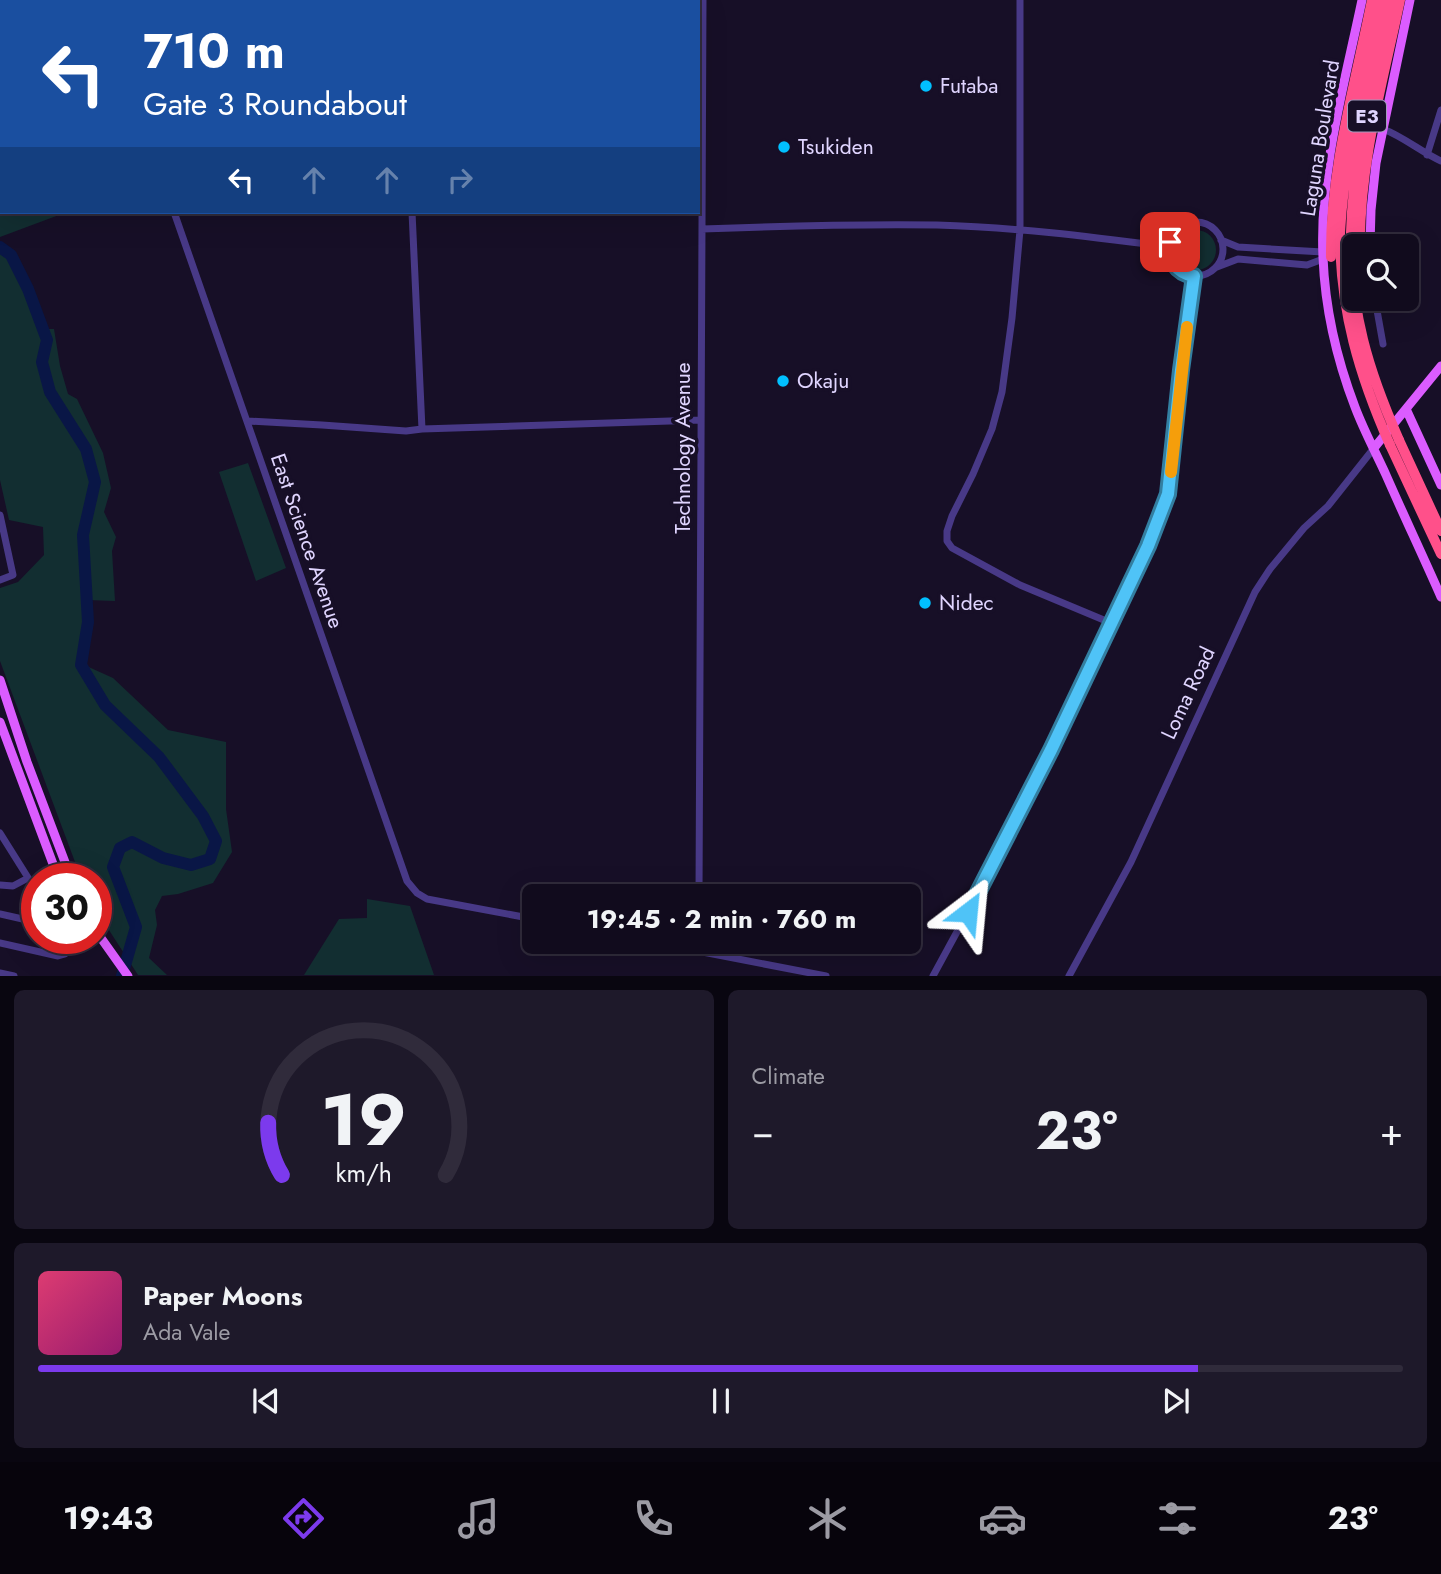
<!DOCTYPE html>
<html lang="en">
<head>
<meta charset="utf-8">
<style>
  :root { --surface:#110b1d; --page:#1e192a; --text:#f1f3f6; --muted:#9c9ba4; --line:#302b3b; --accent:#7c3aed }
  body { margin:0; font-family:Jost,sans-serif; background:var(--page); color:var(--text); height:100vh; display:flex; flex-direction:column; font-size:26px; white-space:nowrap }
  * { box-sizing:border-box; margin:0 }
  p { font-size:23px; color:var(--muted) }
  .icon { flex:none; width:38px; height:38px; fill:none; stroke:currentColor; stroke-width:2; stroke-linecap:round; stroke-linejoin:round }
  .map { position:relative; height:976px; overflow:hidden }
  .sheet { display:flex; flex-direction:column; gap:14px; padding:14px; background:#090610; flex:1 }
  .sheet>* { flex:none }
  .top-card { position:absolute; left:0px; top:0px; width:700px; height:214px; box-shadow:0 7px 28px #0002,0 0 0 2px var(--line); background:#1a4fa0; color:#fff; overflow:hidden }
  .controls { position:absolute; left:1342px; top:234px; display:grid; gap:14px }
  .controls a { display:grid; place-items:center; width:77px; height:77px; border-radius:10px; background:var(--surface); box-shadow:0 7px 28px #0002,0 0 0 2px var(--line); font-size:35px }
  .speed { position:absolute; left:21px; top:863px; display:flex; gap:14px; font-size:35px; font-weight:700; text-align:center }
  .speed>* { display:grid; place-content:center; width:91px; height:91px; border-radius:50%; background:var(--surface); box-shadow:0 7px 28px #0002,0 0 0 2px var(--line); line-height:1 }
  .speed .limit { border:10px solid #d22; background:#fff; color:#111 }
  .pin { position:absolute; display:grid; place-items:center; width:60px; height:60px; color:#fff; margin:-30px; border-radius:14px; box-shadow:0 4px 10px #0006 }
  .me { position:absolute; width:77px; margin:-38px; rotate:29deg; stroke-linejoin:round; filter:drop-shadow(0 0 5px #0008) }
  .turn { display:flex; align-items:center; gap:24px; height:147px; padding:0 28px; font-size:32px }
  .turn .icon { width:91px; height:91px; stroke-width:2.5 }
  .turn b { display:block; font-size:49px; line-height:60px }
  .lanes { display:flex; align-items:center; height:66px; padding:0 28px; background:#0003; justify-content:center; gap:35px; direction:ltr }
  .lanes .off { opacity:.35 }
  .big { font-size:52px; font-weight:700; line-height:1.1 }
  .sheet .widget { flex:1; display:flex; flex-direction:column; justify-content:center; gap:10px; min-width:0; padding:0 24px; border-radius:10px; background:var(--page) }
  .sheet .dial { align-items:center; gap:0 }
  .dial svg { height:182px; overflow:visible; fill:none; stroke:var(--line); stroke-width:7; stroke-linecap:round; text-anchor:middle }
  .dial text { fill:var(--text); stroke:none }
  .song { display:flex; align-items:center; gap:21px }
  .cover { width:84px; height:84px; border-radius:10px; background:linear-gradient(135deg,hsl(340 70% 55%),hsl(320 70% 35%)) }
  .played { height:7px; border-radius:4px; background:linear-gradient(90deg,var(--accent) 85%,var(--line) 85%) }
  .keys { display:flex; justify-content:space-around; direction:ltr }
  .heat { display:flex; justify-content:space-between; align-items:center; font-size:38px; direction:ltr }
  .sheet .tiles { flex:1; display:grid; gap:14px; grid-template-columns:1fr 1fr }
  .widget:last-child { grid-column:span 2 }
  .trip { position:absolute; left:522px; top:884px; width:399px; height:70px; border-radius:10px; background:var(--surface); box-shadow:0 7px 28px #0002,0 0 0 2px var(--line); font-weight:700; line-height:70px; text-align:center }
  .dock { display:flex; height:112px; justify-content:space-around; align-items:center; background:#07040c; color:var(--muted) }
  .dock .icon { width:49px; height:49px }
  .dock .current { color:var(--accent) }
  .dock b { font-size:32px; color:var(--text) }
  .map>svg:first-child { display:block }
</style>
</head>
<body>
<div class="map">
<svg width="1441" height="976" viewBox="0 0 1441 976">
  <rect width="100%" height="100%" fill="#170f27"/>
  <!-- green -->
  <path fill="#122e31" d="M0 0H89V2H2V212H67L0 237Z
    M1176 250a20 20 0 1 1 40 0a20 20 0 1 1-40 0Z
    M0 247C24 265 32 301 42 329H54L60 366 68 394 77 399 103 453 111 488 104 512 116 537 112 551 115 601 87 600 88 622 82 664 113 678 168 730 226 742V809L232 852 213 883 178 894 162 896 155 910 157 925 149 958 167 975H138L96 910V878H81L0 661V588L18 582 44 555 43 527 9 520 0 480Z
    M248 463 286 568 256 581 219 472Z
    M367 899 410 906 434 975H304L339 919 367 918Z"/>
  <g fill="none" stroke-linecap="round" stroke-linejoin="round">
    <!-- river -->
    <path stroke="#091646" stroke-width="12" d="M0 247 11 255 28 289 47 340 42 362 50 392 86 449 95 482 83 535 88 622 81 665 105 705 159 757 203 816 216 841 210 859 191 865 163 858 132 842 120 848 113 867 136 927 122 976"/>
    <!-- minor -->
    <path stroke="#483987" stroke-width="7" d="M100 0 101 2
      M1020 0V230L1012 318 1002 392 992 429 973 474 952 516 947 531V541L952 548 1020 585 1111 623
      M488 2 489 0
      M1383 129C1404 137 1421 152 1441 161
      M1427 155 1441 110
      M174 212 407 881 417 893 427 899 534 919
      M412 212 422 429 701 420
      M1169 249a27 27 0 1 1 54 0a27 27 0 1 1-54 0Z
      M702 229C780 226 859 224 937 225 1015 227 1092 237 1170 247
      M1221 240 1238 247 1323 252
      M1217 267 1238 259 1307 265 1323 259
      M1375 299 1383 344
      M248 421 322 425 406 431 422 429
      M0 515 13 575 0 580
      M0 833 37 892
      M0 885 13 886 28 878
      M699 896 703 0
      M0 914 27 920 37 919
      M651 942 826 976
      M0 943 58 956 65 954C69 947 69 944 65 938
      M0 973 14 976
      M933 976 983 884 1051 749 1148 546 1168 494 1177 409 1194 276
      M1069 976 1131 862 1255 592 1270 569 1304 528 1328 506 1374 448"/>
    <!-- major -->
    <path stroke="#db5cff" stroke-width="9" d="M1362 0C1345 82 1319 173 1323 257 1325 308 1337 360 1355 407 1364 431 1376 453 1386 475 1404 516 1423 556 1441 597
      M1370 246 1371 210 1376 163 1410 0
      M1406 409 1441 485
      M1374 448 1441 366
      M0 680 27 762 71 878
      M0 722 56 872 60 878
      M96 931 128 976"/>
    <!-- highway -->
    <path stroke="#ff508a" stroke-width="10" d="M1340 233C1344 154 1366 77 1382 0
      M1351 233C1353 154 1375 77 1391 0
      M1360 247C1359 164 1383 81 1400 0
      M1331 257C1330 170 1355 85 1372 0
      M1399 440 1441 531
      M1390 445 1441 554"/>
    <!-- highway-bridge -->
    <path stroke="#ff508a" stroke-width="10" d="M1340 233C1340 310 1359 375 1390 445
      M1351 233C1350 311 1368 370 1399 440"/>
  </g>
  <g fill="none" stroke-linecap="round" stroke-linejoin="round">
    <defs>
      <path id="route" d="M968 912 1051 750 1148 546 1168 494 1181 370 1194 276C1176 273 1168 260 1170 242"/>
    </defs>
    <!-- route casing -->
    <use href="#route" stroke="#337fa1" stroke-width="18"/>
    <!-- route -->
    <use href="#route" stroke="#4fc3f7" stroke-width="12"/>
    <!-- slow -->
    <path stroke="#f59e0b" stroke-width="12" d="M1171 472 1187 327"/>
  </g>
  <!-- markers -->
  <g fill="#01c0ff" stroke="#170f27" stroke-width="2.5">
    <circle cx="926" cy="86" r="7"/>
    <circle cx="784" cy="147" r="7"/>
    <circle cx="783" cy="381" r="7"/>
    <circle cx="925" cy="603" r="7"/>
  </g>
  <g text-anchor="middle" stroke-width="7" stroke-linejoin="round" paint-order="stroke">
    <!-- shield labels -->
    <rect fill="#170f27" stroke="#a49abe" stroke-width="2" x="1348" y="100.5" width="38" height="31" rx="5"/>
    <g font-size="19" font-weight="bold" fill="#e0d5ff">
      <text x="1367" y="123">E3</text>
    </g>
    <!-- poi labels -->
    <g font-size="21" fill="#e0d5ff" stroke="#170f27" text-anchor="start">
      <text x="940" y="93">Futaba</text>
      <text x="798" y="154">Tsukiden</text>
      <text x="797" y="388">Okaju</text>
      <text x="939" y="610">Nidec</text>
    </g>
    <!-- street labels -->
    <g font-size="21" fill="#e0d5ff" stroke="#170f27">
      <text transform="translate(1320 138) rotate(-81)" y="7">Laguna Boulevard</text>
      <text transform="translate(683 448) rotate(-90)" y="7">Technology Avenue</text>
      <text transform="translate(307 541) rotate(71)" y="7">East Science Avenue</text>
      <text transform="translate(1188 693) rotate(-65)" y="7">Loma Road</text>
    </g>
  </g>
</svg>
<div class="controls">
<a><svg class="icon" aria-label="search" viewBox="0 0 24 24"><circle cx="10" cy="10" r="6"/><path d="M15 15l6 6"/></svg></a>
</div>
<div class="speed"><div class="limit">30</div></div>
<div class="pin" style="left:1170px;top:242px;background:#d93025"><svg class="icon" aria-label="arrive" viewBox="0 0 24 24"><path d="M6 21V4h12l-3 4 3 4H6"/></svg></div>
<svg class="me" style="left:968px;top:912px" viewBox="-20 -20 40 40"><path d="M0-17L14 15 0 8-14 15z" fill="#4fc3f7" stroke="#fff" stroke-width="4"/></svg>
<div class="trip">19:45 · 2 min · 760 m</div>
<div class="top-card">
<div class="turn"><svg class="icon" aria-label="left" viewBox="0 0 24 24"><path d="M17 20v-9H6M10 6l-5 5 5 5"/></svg><div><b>710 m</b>Gate 3 Roundabout</div></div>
<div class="lanes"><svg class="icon" aria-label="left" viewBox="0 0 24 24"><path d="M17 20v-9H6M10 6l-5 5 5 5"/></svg><svg class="icon off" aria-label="ahead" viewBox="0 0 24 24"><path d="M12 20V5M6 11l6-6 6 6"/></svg><svg class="icon off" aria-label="ahead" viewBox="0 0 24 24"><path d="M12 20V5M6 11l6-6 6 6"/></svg><svg class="icon off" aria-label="right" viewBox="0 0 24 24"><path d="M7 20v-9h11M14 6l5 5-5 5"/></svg></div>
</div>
</div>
<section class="sheet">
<div class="tiles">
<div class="widget dial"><svg viewBox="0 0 100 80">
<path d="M14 69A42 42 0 1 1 86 69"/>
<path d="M14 69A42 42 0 0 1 8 46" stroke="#7c3aed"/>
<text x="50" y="56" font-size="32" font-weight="700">19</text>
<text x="50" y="72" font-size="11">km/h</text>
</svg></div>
<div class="widget"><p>Climate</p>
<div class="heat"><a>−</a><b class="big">23°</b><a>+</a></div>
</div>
<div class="widget">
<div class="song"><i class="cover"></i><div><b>Paper Moons</b><p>Ada Vale</p></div></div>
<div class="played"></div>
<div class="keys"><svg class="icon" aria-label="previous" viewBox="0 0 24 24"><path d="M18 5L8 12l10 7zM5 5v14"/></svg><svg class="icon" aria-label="pause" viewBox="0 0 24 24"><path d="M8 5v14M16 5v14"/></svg><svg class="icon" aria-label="next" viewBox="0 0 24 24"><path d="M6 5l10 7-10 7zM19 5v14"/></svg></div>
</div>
</div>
</section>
<nav class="dock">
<b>19:43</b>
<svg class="icon current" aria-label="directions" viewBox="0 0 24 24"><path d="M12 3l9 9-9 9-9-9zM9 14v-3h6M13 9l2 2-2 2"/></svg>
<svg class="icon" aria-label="music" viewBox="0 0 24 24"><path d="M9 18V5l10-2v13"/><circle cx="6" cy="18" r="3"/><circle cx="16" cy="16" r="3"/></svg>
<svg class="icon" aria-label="phone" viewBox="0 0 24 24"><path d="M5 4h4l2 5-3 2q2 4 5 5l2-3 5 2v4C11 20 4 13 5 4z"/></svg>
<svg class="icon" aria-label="climate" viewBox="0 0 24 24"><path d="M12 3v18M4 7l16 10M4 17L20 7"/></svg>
<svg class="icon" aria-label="car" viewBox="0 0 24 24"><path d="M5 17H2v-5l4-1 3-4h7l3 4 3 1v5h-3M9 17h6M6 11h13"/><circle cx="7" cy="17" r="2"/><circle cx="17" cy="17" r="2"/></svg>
<svg class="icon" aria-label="filters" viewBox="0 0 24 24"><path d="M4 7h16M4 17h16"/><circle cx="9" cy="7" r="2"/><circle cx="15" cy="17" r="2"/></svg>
<b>23°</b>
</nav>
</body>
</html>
